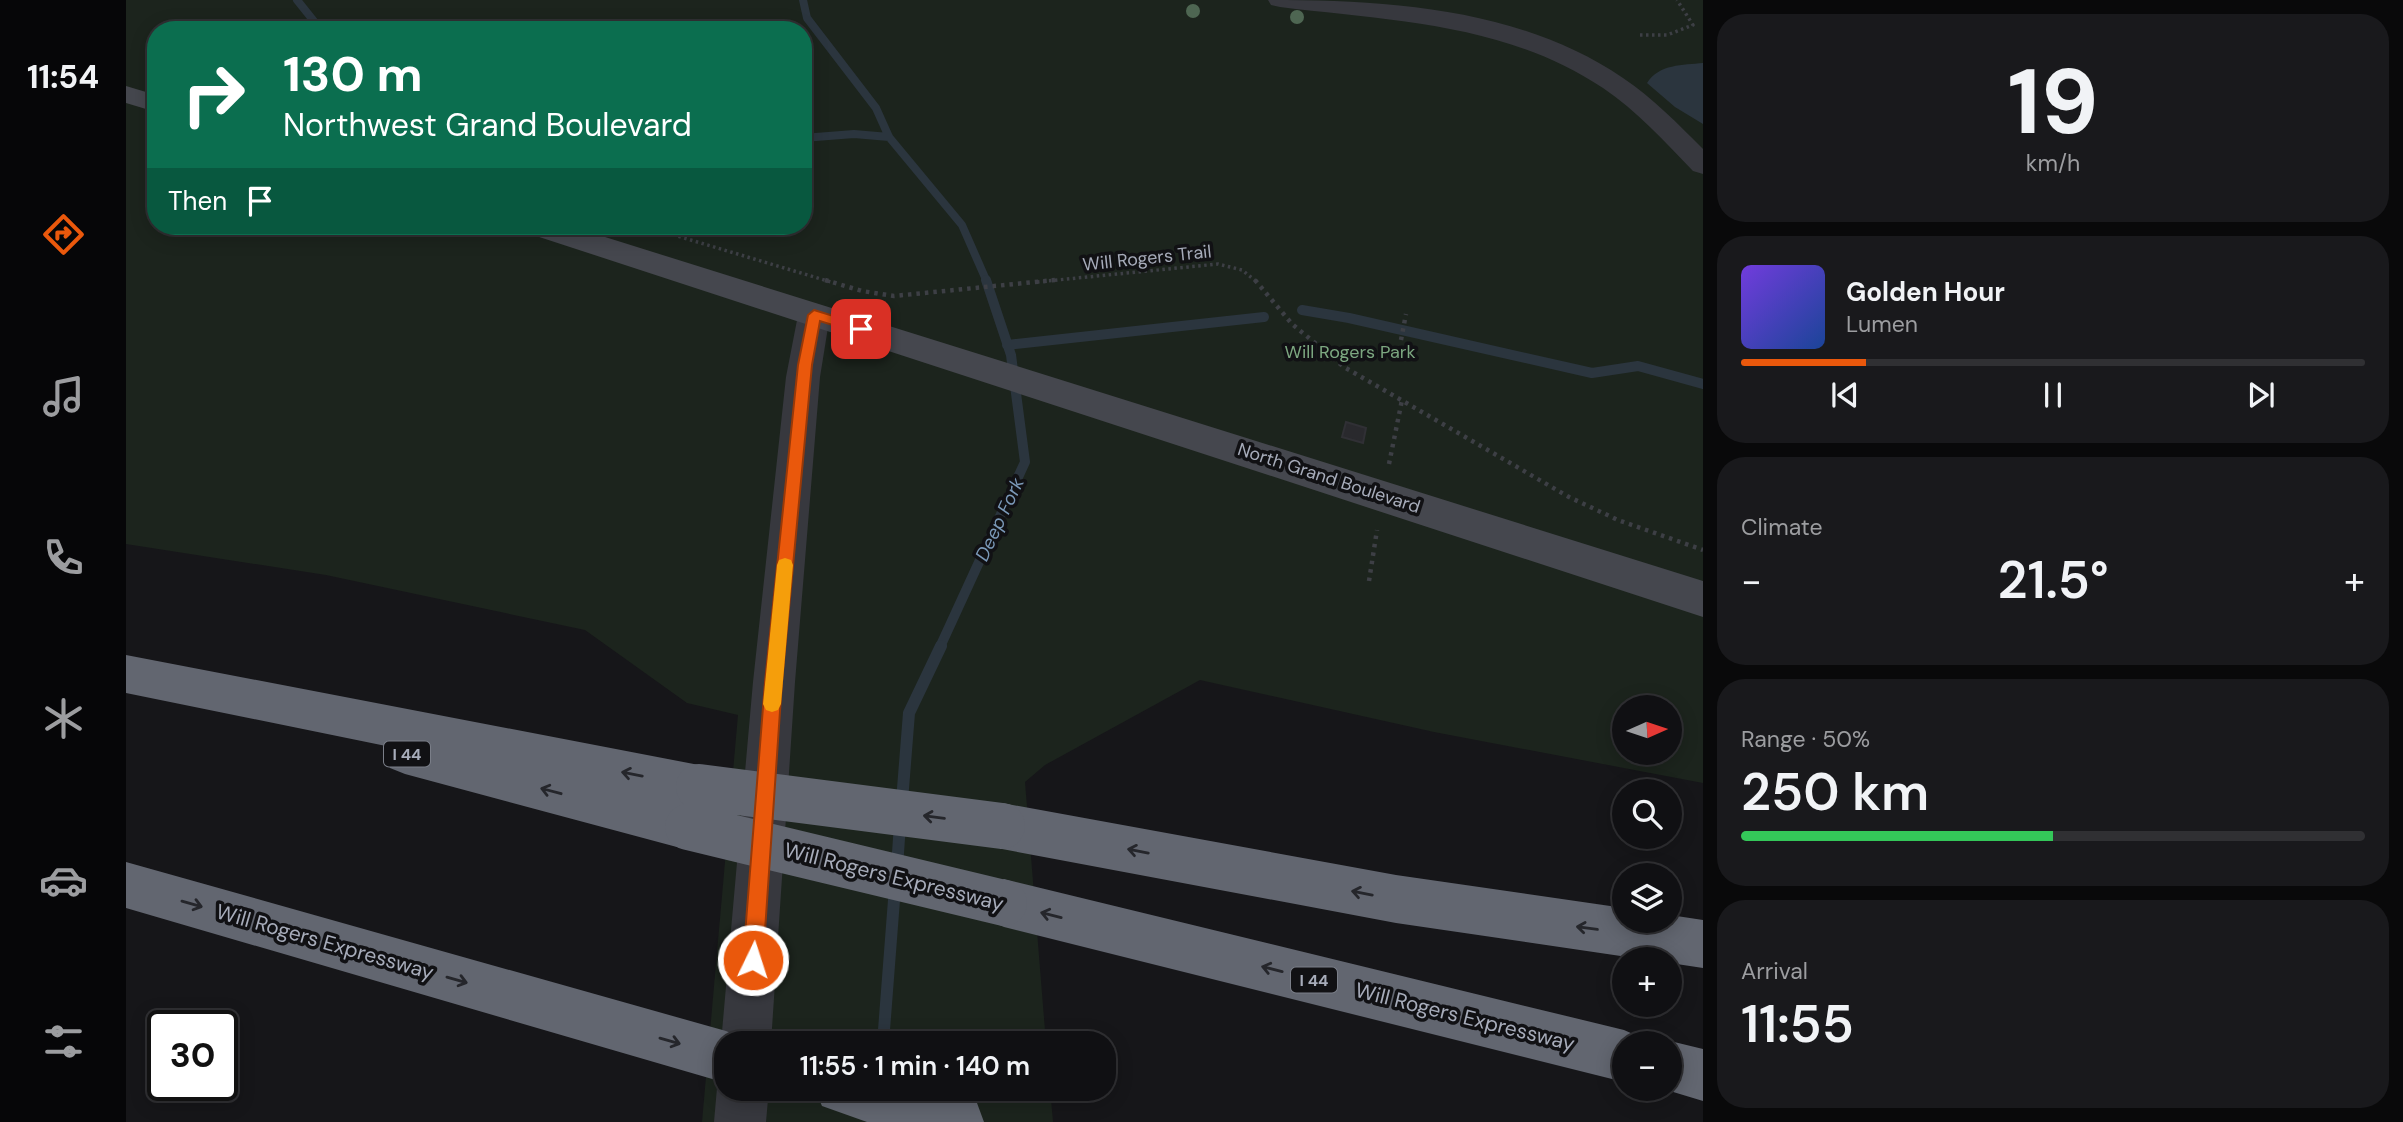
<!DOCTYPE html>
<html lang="en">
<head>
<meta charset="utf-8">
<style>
  :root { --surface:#101013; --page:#19191c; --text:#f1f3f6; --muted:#9c9da0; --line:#303033; --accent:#ea580c }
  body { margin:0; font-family:"DM Sans",sans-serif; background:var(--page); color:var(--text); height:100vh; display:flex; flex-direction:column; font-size:26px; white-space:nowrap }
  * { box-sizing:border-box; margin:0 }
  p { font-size:23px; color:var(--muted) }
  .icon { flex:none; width:38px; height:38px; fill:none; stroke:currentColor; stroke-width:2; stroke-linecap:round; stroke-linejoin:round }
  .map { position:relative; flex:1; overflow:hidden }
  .side { display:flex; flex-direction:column; gap:14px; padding:14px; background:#09090a; width:700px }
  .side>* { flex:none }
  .top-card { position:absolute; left:21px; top:21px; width:665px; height:214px; border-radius:28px; box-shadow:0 4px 18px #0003,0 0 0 2px var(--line); background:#0b6e4f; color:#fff; overflow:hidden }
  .needle { width:46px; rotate:87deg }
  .tools { position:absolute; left:1486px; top:695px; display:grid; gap:14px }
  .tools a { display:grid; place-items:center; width:70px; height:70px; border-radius:50%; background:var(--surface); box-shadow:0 4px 18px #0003,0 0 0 2px var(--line); font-size:35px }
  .speed { position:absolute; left:21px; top:1010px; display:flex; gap:14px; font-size:35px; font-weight:700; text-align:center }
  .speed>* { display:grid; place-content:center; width:91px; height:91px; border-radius:50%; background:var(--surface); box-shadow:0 4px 18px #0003,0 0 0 2px var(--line); line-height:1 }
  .speed .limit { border:4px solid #111; border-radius:10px; background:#fff; color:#111 }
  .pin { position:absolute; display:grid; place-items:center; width:60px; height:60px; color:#fff; margin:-30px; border-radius:14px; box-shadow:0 4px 10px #0006 }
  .me { position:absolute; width:77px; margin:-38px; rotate:4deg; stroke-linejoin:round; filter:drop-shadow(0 0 5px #0008) }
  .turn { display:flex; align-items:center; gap:24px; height:147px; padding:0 21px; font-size:32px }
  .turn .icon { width:91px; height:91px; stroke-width:2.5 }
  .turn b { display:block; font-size:49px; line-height:60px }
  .then { display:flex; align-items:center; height:66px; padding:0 21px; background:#0003; gap:14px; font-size:26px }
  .big { font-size:52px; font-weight:600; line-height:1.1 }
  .side .card { flex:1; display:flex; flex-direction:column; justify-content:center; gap:10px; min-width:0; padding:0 24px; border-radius:28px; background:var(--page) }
  .side .dial { align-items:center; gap:0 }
  .dial b { font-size:91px; line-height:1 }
  .song { display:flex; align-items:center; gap:21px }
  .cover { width:84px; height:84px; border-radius:10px; background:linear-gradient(135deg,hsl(260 70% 55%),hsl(220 70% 35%)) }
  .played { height:7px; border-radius:4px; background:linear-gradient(90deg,var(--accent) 20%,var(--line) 20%) }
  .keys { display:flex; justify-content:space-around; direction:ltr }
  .heat { display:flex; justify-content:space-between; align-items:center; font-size:38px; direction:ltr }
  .charge { height:10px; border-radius:5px; background:linear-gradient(90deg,#34c759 50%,var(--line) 0) }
  .trip { position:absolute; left:588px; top:1031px; width:402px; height:70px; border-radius:28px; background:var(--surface); box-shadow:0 4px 18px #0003,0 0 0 2px var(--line); font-weight:600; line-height:70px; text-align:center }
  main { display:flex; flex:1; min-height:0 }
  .dock { display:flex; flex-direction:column; width:126px; justify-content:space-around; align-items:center; background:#060608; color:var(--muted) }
  .dock .icon { width:49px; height:49px }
  .dock .selected { color:var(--accent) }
  .dock b { font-size:32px; color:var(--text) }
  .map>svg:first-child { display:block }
</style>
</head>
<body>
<main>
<nav class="dock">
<b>11:54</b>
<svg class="icon selected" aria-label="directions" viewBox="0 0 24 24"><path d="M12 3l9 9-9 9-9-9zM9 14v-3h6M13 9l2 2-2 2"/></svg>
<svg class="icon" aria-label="music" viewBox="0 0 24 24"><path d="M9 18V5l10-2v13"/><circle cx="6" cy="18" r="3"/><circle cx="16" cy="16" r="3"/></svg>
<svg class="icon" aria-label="phone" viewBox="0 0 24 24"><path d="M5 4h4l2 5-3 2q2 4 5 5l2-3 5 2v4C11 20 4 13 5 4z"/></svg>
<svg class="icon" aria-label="climate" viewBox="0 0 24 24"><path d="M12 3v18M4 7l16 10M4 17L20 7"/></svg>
<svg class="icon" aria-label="car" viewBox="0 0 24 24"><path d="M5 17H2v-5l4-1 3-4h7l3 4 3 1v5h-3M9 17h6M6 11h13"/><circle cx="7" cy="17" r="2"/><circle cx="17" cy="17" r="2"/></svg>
<svg class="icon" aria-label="filters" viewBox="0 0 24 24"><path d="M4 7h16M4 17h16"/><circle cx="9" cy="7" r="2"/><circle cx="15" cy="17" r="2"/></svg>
</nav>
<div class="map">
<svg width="1577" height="1122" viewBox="0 0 1577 1122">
  <rect width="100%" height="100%" fill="#161619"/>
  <!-- green -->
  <path fill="#1c241d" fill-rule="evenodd" d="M0 0H1577V783L1308 732 1074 680 919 765 899 782 920 1043H600V1088L924 1089 927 1122H576L612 715 561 703 459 630 200 575 0 544ZM30 30H677V226H30ZM1498 707H1544V752H1498Z"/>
  <!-- water -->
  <path fill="#2b353e" d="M1577 63V124L1549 107 1521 83C1533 64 1557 65 1577 63Z"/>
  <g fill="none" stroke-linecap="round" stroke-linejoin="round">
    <!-- stream-far2 -->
    <path stroke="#2b353e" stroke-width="8" d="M171 0 195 30
      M677 0 681 18 750 108 763 137 836 225 861 282
      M677 138 728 134 763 137"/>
    <!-- stream-far1 -->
    <path stroke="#2b353e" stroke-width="10" d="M1176 310 1223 318 1466 373 1512 366 1577 384
      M881 345 1138 317
      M814 647 899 462 885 355 860 280"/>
    <!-- stream -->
    <path stroke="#2b353e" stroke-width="12" d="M776 801 783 713 815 646
      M771 867 774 824
      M757 1043 769 887"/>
  </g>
  <!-- building -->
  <path fill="#29292d" stroke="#303035" stroke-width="2" d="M1220 422 1240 428 1237 443 1216 437Z"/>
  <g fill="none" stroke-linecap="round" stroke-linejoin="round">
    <!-- path-far1 -->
    <path stroke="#3d3f45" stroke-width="3.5" stroke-dasharray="2.5 3.5" stroke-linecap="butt" d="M1514 35H1541L1567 25 1551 0
      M518 226 705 282
      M911 282 1092 264 1116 270 1131 282"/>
    <!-- path -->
    <path stroke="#3d3f45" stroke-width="4.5" stroke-dasharray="3.5 5" stroke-linecap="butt" d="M699 280 736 291 768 296 929 280
      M1129 280 1166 324 1218 367 1443 497 1492 520 1577 550
      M1275 340 1280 314
      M1263 464 1276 400
      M1243 581 1251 530"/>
    <!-- street -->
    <path fill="#37383e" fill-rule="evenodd" d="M1142 0C1263 0 1394 8 1497 78 1527 98 1552 124 1577 149V174L1567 171C1539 142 1511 111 1477 88 1380 23 1266 21 1154 7L1145 5Z
      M688 303 699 307 704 315 694 377 669 682 645 1043H600V1057L595 1043 627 682 660 377 672 315 677 307Z
      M600 1069V1088H643L640 1122H588L591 1088Z"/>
    <!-- secondary -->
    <path fill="#45474e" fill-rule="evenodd" d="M0 86 30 95V112L0 103Z
      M397 226H444L1577 581V617L401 233Z"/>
    <!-- highway -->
    <path fill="#626670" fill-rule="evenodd" d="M0 655 573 765 589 771 595 787 589 803 573 809 578 811 585 827 578 843 562 850 279 774 264 768 257 753 260 746 0 693Z
      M876 803 1270 875 1498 908V920H1544V915L1577 920V968L1544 963V959H1515L1270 923 876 849 860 842 853 826 860 810Z
      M0 862 600 1031 618 1039 620 1043H600V1083L0 908Z
      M878 879 1498 1030 1516 1038 1518 1043H1498V1082L878 927 861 920 854 903 861 886Z
      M1544 1041 1577 1049V1101L1534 1088H1544V1043H1540Z
      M688 1088H807L851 1103 858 1122H741L696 1106Z"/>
    <!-- highway-bridge -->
    <path stroke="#626670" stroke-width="46" d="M573 787 876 826
      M562 827 878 903"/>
  </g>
  <!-- trees -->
  <g fill="#4e6652">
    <circle cx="1067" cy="11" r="7"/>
    <circle cx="1171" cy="17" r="7"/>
  </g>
  <!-- one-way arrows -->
  <defs><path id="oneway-shaft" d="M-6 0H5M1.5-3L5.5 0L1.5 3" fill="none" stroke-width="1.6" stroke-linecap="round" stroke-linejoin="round" transform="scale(1.75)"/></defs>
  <g stroke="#25262b">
    <use href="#oneway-shaft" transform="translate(506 774) rotate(-169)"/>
    <use href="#oneway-shaft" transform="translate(425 791) rotate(-165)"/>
    <use href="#oneway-shaft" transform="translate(808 817) rotate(-173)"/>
    <use href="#oneway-shaft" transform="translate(1012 851) rotate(-169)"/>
    <use href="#oneway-shaft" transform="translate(1236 893) rotate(-169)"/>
    <use href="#oneway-shaft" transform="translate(66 904) rotate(16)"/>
    <use href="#oneway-shaft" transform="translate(925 915) rotate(-166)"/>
    <use href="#oneway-shaft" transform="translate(1461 928) rotate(-172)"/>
    <use href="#oneway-shaft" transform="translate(1146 969) rotate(-166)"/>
    <use href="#oneway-shaft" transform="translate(331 980) rotate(16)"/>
    <use href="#oneway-shaft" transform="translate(544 1041) rotate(16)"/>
  </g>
  <!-- route -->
  <path fill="#ea580c" stroke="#983908" stroke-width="2" d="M688 310 740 326 742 329 735 334 694 321 686 365 656 682 637 960 634 967 627 970 620 967 617 960 639 682 672 365 682 315Z"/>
  <!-- slow -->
  <path fill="#f59e0b" d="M659 558 665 560 667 565 655 704 652 710 646 712 640 710 637 704 651 565 653 560Z"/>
  <g text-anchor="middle" stroke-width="7" stroke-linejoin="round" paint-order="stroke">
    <!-- shield labels -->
    <g fill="#111114" stroke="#7a7e88" stroke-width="2">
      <rect x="258" y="741.5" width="46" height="25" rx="5"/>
      <rect x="1165" y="967.5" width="46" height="25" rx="5"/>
    </g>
    <g font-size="16" font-weight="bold" fill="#a7acba">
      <text x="281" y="760">I 44</text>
      <text x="1188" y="986">I 44</text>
    </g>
    <!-- street labels -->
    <g font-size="18" fill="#a7acba" stroke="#111114">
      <text transform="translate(1021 258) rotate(-6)" y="6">Will Rogers Trail</text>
      <text transform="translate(1203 478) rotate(18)" y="6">North Grand Boulevard</text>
    </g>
    <!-- park labels -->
    <g font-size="18" fill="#7ca780" stroke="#111114">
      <text x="1224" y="358">Will Rogers Park</text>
    </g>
    <!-- water labels -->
    <g font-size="19" font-style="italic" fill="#7b99b8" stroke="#111114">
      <text transform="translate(873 519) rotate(-65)" y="7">Deep Fork</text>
    </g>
    <!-- near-street labels -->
    <g font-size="21" fill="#a7acba" stroke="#111114">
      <text transform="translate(768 877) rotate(14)" y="7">Will Rogers Expressway</text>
      <text transform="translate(199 942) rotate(16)" y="7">Will Rogers Expressway</text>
      <text transform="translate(1339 1017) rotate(14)" y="7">Will Rogers Expressway</text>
    </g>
  </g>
</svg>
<div class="tools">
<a><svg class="needle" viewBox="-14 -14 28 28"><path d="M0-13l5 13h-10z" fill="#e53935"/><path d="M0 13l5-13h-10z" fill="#9c9da0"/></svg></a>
<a><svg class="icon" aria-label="search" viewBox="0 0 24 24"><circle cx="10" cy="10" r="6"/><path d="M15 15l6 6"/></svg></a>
<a><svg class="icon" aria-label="layers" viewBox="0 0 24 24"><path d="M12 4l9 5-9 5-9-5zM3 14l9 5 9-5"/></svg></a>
<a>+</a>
<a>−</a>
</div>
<div class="speed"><div class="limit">30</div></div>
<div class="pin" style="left:735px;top:329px;background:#d93025"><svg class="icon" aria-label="arrive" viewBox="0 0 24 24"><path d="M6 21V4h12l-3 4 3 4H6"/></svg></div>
<svg class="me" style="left:627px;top:960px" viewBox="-20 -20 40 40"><circle r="17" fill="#ea580c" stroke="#fff" stroke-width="3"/><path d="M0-11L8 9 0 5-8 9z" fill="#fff"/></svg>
<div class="trip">11:55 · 1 min · 140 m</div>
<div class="top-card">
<div class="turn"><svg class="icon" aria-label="right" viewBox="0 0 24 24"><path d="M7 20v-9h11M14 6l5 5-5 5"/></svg><div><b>130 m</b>Northwest Grand Boulevard</div></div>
<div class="then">Then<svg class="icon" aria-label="arrive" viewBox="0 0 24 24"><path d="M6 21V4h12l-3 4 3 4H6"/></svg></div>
</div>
</div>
<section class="side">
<div class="card dial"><b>19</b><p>km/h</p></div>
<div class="card">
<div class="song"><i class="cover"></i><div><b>Golden Hour</b><p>Lumen</p></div></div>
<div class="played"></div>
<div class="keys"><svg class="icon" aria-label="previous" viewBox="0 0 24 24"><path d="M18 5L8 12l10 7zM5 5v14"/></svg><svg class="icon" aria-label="pause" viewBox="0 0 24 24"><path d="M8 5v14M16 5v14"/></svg><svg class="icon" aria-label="next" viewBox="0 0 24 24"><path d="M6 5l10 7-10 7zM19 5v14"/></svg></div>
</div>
<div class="card"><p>Climate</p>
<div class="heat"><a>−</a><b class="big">21.5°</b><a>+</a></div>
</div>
<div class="card"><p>Range · 50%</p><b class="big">250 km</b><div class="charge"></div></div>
<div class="card"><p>Arrival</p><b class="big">11:55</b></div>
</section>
</main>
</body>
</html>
